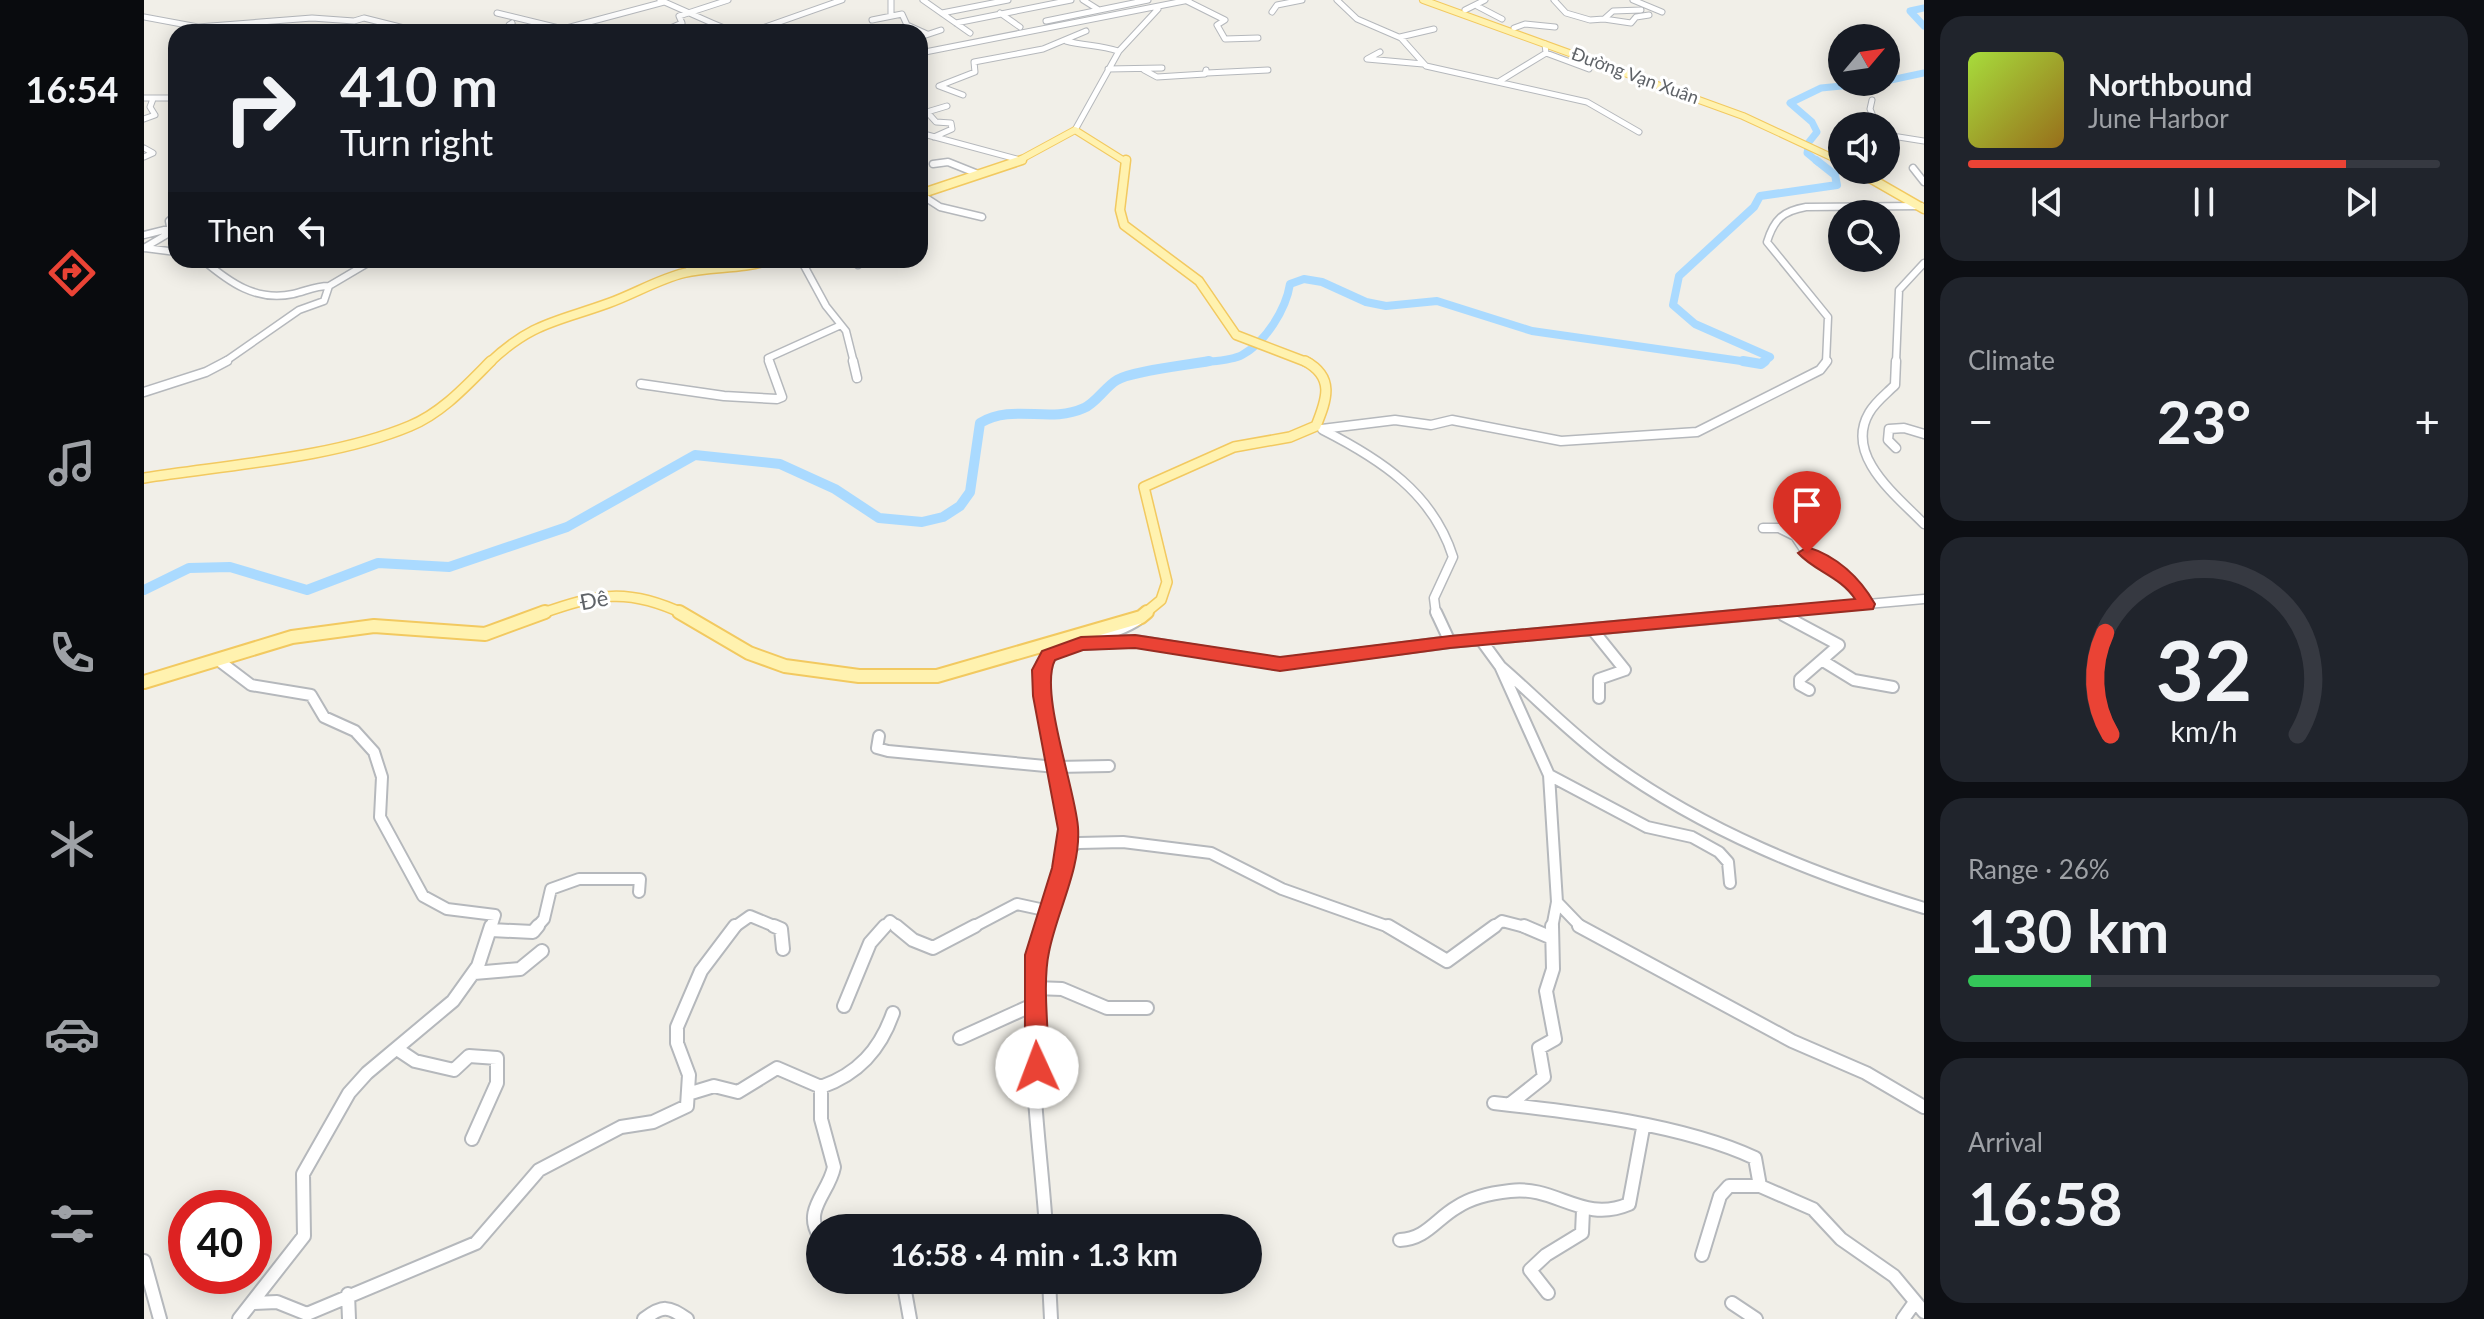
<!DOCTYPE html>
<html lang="en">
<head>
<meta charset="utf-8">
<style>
  :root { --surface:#171b24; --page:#20242c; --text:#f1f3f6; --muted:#9ea1a6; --line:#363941; --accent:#ea4335 }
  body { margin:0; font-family:Lato,sans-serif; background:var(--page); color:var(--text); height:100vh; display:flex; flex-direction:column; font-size:30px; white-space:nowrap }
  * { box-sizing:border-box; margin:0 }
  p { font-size:26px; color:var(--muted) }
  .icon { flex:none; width:44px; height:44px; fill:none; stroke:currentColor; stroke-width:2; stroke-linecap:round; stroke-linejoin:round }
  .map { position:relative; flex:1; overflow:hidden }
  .panel { display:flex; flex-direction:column; gap:16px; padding:16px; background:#0d0f14; width:560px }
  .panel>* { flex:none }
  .hud { position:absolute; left:24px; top:24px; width:760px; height:244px; border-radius:24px; box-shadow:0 4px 20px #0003; background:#171b24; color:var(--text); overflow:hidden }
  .needle { width:52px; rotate:61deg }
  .buttons { position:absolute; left:1684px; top:24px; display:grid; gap:16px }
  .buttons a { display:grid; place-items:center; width:72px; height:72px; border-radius:50%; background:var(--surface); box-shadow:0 4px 20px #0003; font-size:40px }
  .speed { position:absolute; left:24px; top:1190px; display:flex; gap:16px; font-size:40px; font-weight:700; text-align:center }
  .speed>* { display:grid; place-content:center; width:104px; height:104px; border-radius:50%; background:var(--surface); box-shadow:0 4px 20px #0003; line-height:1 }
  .speed .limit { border:12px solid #d22; background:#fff; color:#111 }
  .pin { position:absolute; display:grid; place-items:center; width:68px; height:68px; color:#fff; margin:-82px -34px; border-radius:50% 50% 50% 0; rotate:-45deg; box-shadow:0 0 8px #0007 }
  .pin .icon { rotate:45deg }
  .me { position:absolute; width:88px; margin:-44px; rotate:358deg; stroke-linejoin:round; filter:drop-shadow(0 0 6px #0008) }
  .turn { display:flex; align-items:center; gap:28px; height:168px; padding:0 40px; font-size:36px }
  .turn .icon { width:104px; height:104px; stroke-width:2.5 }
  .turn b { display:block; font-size:56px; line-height:68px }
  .then { display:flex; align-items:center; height:76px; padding:0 40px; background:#0003; gap:16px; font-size:30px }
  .big { font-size:60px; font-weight:700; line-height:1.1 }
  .panel .tile { flex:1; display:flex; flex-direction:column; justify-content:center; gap:12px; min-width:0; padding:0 28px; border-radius:24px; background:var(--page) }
  .panel .dial { align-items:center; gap:0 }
  .dial svg { height:208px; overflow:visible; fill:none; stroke:var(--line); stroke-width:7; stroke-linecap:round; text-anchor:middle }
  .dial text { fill:var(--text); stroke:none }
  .song { display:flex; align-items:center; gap:24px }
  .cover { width:96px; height:96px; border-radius:12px; background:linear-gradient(135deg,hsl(80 70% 55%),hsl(40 70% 35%)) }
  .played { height:8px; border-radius:4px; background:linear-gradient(90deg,var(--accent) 80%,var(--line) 80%) }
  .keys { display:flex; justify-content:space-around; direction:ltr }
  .heat { display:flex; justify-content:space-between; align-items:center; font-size:44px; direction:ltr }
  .charge { height:12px; border-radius:6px; background:linear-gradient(90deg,#34c759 26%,var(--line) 0) }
  .trip { position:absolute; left:662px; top:1214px; width:456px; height:80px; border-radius:40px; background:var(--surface); box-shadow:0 4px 20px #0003; font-weight:700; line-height:80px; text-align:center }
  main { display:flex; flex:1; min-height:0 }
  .dock { display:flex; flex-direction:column; width:144px; justify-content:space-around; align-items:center; background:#090b0e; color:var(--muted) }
  .dock .icon { width:56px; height:56px }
  .dock .selected { color:var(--accent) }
  .dock b { font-size:36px; color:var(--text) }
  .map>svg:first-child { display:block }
</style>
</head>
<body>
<main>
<nav class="dock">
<b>16:54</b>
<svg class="icon selected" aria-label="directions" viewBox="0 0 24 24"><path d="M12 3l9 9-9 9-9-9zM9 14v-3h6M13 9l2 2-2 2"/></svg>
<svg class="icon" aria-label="music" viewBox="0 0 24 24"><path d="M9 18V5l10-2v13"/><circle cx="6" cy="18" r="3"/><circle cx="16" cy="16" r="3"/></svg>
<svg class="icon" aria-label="phone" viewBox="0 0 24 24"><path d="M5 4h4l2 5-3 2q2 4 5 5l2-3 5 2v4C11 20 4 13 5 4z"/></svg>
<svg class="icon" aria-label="climate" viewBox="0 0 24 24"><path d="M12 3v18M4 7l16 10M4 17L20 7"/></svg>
<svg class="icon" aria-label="car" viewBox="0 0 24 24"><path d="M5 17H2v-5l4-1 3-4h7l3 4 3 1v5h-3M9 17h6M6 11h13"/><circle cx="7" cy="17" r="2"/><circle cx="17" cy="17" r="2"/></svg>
<svg class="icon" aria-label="filters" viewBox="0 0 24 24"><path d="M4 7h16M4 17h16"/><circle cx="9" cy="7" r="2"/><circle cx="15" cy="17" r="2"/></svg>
</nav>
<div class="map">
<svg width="1780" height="1319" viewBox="0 0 1780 1319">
  <rect width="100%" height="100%" fill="#f1efe8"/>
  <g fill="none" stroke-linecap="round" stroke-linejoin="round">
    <!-- river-far2 -->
    <path stroke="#aadaff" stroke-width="7" d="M1780 8 1766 11 1780 26
      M1742 81 1780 73
      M1674 162 1663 153 1665 142 1673 132 1668 122 1646 103 1677 88 1739 82"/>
    <!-- river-far1 -->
    <path stroke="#aadaff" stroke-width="8" d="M1055 363C1067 361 1087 361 1098 355 1122 342 1142 309 1146 284L1160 279 1178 282 1222 302 1242 306 1293 301 1388 331 1611 363
      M1618 363 1626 357 1551 324 1529 305 1535 276 1610 207 1616 196 1693 185 1691 175 1672 160"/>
    <!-- river -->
    <path stroke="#aadaff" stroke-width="10" d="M1599 361 1617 364 1621 361
      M0 590 45 568 86 567 163 590 234 563 305 567 423 527 551 455 636 464 691 489 735 518 778 522 799 517 816 506 826 492 836 423C870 403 905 424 940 408 952 403 961 387 973 380 987 371 1045 365 1065 361"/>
    <defs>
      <path id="minor-far4" d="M516 0 568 23 575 32
        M747 0V14
        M779 0 826 33
        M939 0 955 10
        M1193 0 1213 19 1257 38 1282 66 1443 102 1495 132
        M1410 0 1422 13 1446 20 1460 19 1469 11 1497 10
        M1489 0 1518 12
        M1043 1 1081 20 1073 25 1081 39 1114 38
        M1333 6 1358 19
        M1321 10 1341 0
        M1128 12 1133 5 1158 0
        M353 13 423 30
        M798 13 864 0
        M856 13 876 27
        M0 17 54 27 168 18 210 21 220 18 276 32
        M1460 19 1487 23 1492 17 1505 15
        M728 20 758 14 763 25 783 34
        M902 21 1004 0
        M568 23 590 32
        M812 23 927 0
        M1370 28 1381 24 1411 27
        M419 29 520 2
        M361 32 371 27 365 25 368 23
        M525 32 522 30 538 23 535 16 584 0
        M607 32 698 0
        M677 32 684 31
        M779 36 797 30
        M1256 37 1290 29
        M922 41C941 46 955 45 974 51
        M1236 52 1223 59 1279 64
        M776 53 1045 0
        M1402 53 1445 69
        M964 69 1018 68
        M1000 70 1013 77 1061 74 1062 70
        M1063 73 1124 70
        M1356 81 1402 53 1401 44
        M819 95 795 86 831 72 830 62 899 49 942 31
        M0 98H32
        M0 119 11 115 6 107 9 99
        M1726 126 1731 121 1726 109 1728 100
        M931 130 975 51 1014 9
        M776 133 876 160
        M1742 135 1780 141
        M790 137 808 129 807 123 792 122 783 112 803 106
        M0 148 9 153 0 157"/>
      <path id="minor-far3" d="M789 164 804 162 834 174
        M1769 168 1780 182
        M776 194 796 207 838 217
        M0 235 28 228
        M0 248 27 232 25 221 32 215
        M1 248 32 252
        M59 260C85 282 112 302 149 294 162 291 171 286 185 286
        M537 260 550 271
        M657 260 682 306 702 331 710 363
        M709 260 714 265
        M79 363 155 310 180 301 185 286 229 260
        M626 363 624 358 697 325
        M1682 363 1684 317 1623 242C1630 219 1639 211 1662 207L1777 206
        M1752 363 1755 290 1780 263"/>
      <path id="minor-far2" d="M709 361 713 378
        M1752 361 1751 385C1742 394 1731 402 1725 413 1700 456 1753 496 1780 524
        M497 384 580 396 633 399 638 397 625 361
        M0 392 62 372 83 361
        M1178 429 1251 420 1287 425 1308 420 1417 441 1553 432 1676 370 1683 361
        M1179 430C1236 459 1289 493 1309 557L1290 598 1292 614
        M1752 448 1744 440 1745 429 1760 428 1780 434
        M1619 528H1635L1651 536 1661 551 1697 576 1723 604
        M1611 614 1780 599"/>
      <path id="minor-far1" d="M1292 612 1306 642
        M1639 615 1695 645 1656 679V685L1665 690
        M1448 629 1481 670 1455 679V698
        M1337 640 1356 666 1405 775 1413 902 1438 928
        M937 644 991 641 1136 664 1306 642 1633 612
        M74 660 107 685 167 695 180 717 211 731 230 752 238 777 236 817 279 896 303 909 351 915 347 928
        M1679 661 1710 680 1749 687
        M1357 667C1394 699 1427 734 1467 763 1561 831 1669 874 1780 908
        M735 736 733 748 744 751 912 767 965 766
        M1405 775 1503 827 1548 837 1575 852 1584 862 1586 883
        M922 847 935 843 979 842 1067 853 1138 889 1248 928
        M392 928 400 919 407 889 435 879H496L495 892
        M589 928 606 916 635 928
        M740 928 746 921 755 928
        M827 928 873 904 905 911
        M899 928C908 897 923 866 924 833 925 776 896 722 898 664 923 637 965 640 995 619
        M1348 928 1358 921 1385 928
        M1408 928 1413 902"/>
      <path id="minor" d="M630 926 637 929 639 949
        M752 926 769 940 789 948 831 926
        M899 926C875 1018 896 1133 902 1228
        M1244 926 1303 961 1351 926
        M1380 926 1408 938
        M1435 926 1648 1041 1722 1073 1780 1107
        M347 930 389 932 394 926
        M330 973 376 969 398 951
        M891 988 918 989 963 1008H1003
        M700 1006 726 943 741 926
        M816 1038 891 1004
        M253 1049 271 1061 310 1070 325 1056 353 1058V1083L328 1139
        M677 1087C714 1074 736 1050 749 1013
        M547 1093 570 1086 594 1092 633 1068 677 1087
        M1350 1103C1431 1112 1538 1124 1611 1158L1616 1186
        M1366 1104 1400 1077 1395 1048 1411 1039 1402 991 1409 969 1408 926
        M676 1237C658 1210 685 1193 690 1167L677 1119V1087
        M1256 1240C1282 1239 1292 1219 1313 1207 1328 1197 1348 1193 1366 1191 1412 1185 1438 1224 1485 1204L1499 1128
        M1558 1255 1576 1196 1585 1186H1616L1669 1209 1697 1239 1750 1276 1780 1312
        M0 1261 16 1319
        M759 1280 766 1319
        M905 1280 907 1319
        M1404 1293 1386 1270 1402 1255 1438 1233 1439 1210
        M204 1294 205 1319
        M110 1303 133 1302 163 1314 332 1243 395 1170 477 1127 509 1122 543 1106 545 1075 533 1043V1027L557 971 591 926
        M1588 1303 1612 1319
        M95 1319 160 1236 159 1174 205 1093 223 1073 309 1001 334 966 347 926
        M500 1319C519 1305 524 1306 543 1319
        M1759 1319 1771 1302"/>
      <path id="major-far3" d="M1279 0 1599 116 1698 162
        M872 162 931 130 982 162"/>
      <path id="major-far2" d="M982 160 976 210 980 225 1055 281 1092 335 1165 363
        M1694 160 1698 162
        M1712 170 1780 209
        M776 194 878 160
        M345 363C388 322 413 322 465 303 490 294 515 279 540 273 569 266 597 270 626 260"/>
      <path id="major-far1" d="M0 478C82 465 190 458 266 426 298 413 323 385 347 361
        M396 614C453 594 483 587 540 614
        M1000 614 1017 600 1023 582 1000 487 1090 447 1146 437 1172 426C1183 399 1191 377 1161 361"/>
      <path id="major" d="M535 612 605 653 641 666 715 676H793L997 617 1003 612
        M0 682 148 637 230 626 341 634 401 612"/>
    </defs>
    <!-- minor-far4 casing -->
    <use href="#minor-far4" stroke="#b5b8bc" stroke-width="7"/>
    <!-- minor-far3 casing -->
    <use href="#minor-far3" stroke="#b5b8bc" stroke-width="9"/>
    <!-- minor-far2 casing -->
    <use href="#minor-far2" stroke="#b5b8bc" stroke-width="11"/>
    <!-- minor-far1 casing -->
    <use href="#minor-far1" stroke="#b5b8bc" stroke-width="14"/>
    <!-- minor casing -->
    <use href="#minor" stroke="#b5b8bc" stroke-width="16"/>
    <!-- major-far3 casing -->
    <use href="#major-far3" stroke="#f2c960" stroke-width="8"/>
    <!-- major-far2 casing -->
    <use href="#major-far2" stroke="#f2c960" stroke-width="11"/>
    <!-- major-far1 casing -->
    <use href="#major-far1" stroke="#f2c960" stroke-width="12"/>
    <!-- major casing -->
    <use href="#major" stroke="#f2c960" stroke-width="16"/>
    <!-- minor-far4 -->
    <use href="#minor-far4" stroke="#fff" stroke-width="5"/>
    <!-- minor-far3 -->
    <use href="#minor-far3" stroke="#fff" stroke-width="6"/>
    <!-- minor-far2 -->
    <use href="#minor-far2" stroke="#fff" stroke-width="8"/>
    <!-- minor-far1 -->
    <use href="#minor-far1" stroke="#fff" stroke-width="10"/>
    <!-- minor -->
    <use href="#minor" stroke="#fff" stroke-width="12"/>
    <!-- major-far3 -->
    <use href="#major-far3" stroke="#fff2af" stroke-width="6"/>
    <!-- major-far2 -->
    <use href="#major-far2" stroke="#fff2af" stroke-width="8"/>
    <!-- major-far1 -->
    <use href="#major-far1" stroke="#fff2af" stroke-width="9"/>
    <!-- major -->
    <use href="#major" stroke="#fff2af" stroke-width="12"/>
  </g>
  <!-- route -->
  <path fill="#ea4335" stroke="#982c22" stroke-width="2" d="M1663 547C1693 556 1716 578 1731 604L1729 609 1306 648 1136 671 991 648 939 650 911 660C895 691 931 788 934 827 937 869 913 911 905 952 898 984 905 1033 905 1067L901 1076 893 1079 885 1076 881 1067V955L908 868 914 829 889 696 888 670 898 651 937 637 991 635 1136 657 1306 636 1711 599C1697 577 1670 571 1654 553Z"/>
  <g text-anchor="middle" stroke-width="6" stroke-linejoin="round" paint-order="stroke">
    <!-- far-street labels -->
    <g font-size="18" fill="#5f6368" stroke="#fff">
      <text transform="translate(1491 76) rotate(20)" y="6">Đường Vạn Xuân</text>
    </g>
    <!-- street labels -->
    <g font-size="22" fill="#5f6368" stroke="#fff">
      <text transform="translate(450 600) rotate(-11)" y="8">Đê</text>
    </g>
  </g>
</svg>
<div class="buttons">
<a><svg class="needle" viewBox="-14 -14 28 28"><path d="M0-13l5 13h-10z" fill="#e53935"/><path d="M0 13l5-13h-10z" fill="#9ea1a6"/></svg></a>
<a><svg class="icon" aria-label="sound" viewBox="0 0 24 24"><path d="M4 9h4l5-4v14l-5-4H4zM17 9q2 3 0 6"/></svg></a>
<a><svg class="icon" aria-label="search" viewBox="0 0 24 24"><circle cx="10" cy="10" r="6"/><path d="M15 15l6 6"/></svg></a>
</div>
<div class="speed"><div class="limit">40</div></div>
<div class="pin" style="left:1663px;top:553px;background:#d93025"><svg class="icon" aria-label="arrive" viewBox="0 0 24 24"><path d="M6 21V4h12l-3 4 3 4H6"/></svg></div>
<svg class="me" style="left:893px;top:1067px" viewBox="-20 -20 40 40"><circle r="19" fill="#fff"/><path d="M0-13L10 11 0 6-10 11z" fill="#ea4335"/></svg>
<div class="trip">16:58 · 4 min · 1.3 km</div>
<div class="hud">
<div class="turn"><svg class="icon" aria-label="right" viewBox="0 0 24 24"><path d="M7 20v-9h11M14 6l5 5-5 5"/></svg><div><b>410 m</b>Turn right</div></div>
<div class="then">Then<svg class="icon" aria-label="left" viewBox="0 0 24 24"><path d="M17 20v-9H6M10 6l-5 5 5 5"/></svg></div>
</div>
</div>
<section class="panel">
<div class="tile">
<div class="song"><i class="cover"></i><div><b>Northbound</b><p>June Harbor</p></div></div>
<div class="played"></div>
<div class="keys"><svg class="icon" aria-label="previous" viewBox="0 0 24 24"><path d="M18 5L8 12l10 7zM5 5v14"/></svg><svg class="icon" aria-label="pause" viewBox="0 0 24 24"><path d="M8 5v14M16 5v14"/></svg><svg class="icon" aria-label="next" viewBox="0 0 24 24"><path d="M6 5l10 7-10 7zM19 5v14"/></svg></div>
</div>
<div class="tile"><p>Climate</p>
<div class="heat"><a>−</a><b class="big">23°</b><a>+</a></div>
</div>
<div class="tile dial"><svg viewBox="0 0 100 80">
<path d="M14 69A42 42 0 1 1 86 69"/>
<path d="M14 69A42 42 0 0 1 12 30" stroke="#ea4335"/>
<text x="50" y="56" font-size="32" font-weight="700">32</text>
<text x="50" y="72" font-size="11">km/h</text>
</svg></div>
<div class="tile"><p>Range · 26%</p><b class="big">130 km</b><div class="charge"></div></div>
<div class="tile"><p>Arrival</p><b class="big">16:58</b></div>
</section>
</main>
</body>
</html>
